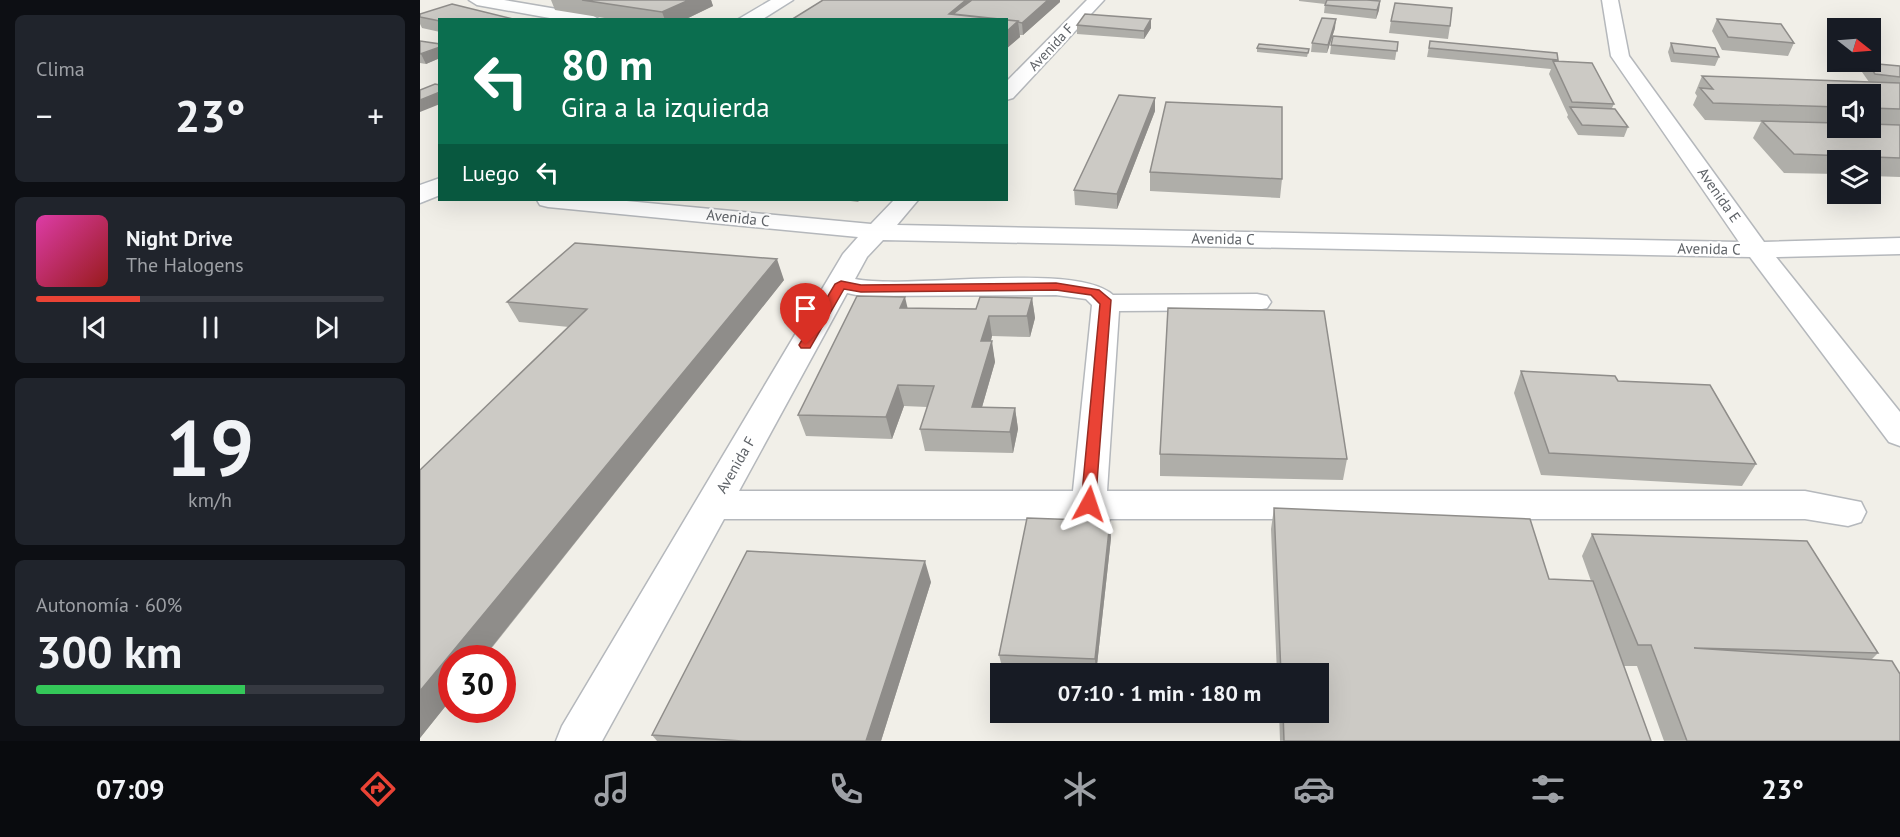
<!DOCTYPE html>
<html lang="es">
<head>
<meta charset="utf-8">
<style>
  :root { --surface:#171b24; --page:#20242c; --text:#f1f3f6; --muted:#9ea1a6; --line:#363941; --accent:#ea4335 }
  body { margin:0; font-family:"PT Sans",sans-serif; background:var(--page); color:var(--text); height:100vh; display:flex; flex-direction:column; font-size:22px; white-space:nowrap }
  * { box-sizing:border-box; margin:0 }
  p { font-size:20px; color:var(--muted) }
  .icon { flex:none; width:33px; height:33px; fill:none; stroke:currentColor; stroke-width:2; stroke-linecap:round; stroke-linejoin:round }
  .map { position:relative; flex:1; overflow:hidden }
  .panel { display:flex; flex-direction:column; gap:15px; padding:15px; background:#0d0f14; width:420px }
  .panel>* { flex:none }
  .hud { position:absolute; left:18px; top:18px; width:570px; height:183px; border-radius:0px; box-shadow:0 6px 24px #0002; background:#0b6e4f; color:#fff; overflow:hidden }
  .needle { width:39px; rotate:107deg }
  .controls { position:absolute; left:1407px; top:18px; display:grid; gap:12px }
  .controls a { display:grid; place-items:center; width:54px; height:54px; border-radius:0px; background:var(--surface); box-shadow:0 6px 24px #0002; font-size:30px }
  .speed { position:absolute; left:18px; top:645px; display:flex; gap:12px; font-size:30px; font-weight:700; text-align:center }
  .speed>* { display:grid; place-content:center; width:78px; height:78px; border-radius:50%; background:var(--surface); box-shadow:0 6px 24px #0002; line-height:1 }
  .speed .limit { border:9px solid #d22; background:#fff; color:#111 }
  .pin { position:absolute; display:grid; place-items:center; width:51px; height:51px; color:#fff; margin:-62px -26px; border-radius:50% 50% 50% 0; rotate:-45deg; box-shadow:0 0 6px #0007 }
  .pin .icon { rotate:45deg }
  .me { position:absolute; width:66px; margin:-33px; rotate:5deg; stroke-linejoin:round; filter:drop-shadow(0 0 4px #0008) }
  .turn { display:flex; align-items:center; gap:21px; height:126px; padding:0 24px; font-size:27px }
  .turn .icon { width:78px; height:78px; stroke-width:2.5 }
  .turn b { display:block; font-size:42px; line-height:51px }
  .then { display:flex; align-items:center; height:57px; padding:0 24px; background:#0003; gap:12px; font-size:22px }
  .big { font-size:45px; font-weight:700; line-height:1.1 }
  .panel .widget { flex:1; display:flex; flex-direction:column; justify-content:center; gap:9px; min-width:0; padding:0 21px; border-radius:9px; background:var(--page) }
  .panel .dial { align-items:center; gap:0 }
  .dial b { font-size:78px; line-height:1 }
  .song { display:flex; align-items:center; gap:18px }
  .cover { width:72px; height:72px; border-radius:9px; background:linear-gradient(135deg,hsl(320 70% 55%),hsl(0 70% 35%)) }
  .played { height:6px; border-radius:3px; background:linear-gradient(90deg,var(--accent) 30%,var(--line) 30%) }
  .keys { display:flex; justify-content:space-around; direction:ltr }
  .heat { display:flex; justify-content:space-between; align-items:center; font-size:33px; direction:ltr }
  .charge { height:9px; border-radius:4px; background:linear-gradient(90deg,#34c759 60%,var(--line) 0) }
  .trip { position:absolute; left:570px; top:663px; width:339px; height:60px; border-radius:0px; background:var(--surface); box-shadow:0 6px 24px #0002; font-weight:700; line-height:60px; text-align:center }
  .dock { display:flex; height:96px; justify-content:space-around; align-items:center; background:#090b0e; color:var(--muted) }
  .dock .icon { width:42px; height:42px }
  .dock .selected { color:var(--accent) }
  .dock b { font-size:27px; color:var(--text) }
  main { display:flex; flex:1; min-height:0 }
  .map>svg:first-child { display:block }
</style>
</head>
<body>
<main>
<section class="panel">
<div class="widget"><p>Clima</p>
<div class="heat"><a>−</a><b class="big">23°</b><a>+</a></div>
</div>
<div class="widget">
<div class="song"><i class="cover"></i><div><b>Night Drive</b><p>The Halogens</p></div></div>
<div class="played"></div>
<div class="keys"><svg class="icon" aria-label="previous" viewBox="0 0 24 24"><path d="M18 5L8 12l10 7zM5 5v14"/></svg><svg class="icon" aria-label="pause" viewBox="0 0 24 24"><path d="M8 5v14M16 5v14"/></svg><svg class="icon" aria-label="next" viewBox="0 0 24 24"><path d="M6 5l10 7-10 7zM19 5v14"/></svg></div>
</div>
<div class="widget dial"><b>19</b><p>km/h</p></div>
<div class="widget"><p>Autonomía · 60%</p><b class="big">300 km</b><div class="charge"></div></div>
</section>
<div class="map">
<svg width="1480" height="741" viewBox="0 0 1480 741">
  <rect width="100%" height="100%" fill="#f1efe8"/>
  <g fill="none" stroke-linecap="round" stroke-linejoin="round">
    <defs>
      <path id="minor" d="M49 0H84L172 15 180 20H141L57 5Z
        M667 0H684L593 98 586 100V82Z
        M1182 0H1198L1209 56 1344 242 1480 238V254L1356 257 1480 412V446L1469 442 1330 257 463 240 447 257 435 279C492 290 655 261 693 295L837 294 847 296 851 302 847 308 837 310 699 311 687 491H1385L1441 502 1446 512 1441 522 1428 526 1385 519H304L182 741H136L142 726 423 254 438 237 128 207 120 205 117 200H196L451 224 474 200H498L477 225 1319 242 1191 56ZM427 293 441 296 636 295 666 299 672 305 653 491H319Z"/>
      <path id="secondary" d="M351 0H373L341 20H317Z
        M20 178V195L0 203V185Z"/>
    </defs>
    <!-- minor casing -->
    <use href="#minor" stroke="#b5b8bc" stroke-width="3"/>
    <!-- secondary casing -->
    <use href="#secondary" stroke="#b6babf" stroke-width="3"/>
    <!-- minor -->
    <use href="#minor" fill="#fff" fill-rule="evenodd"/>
    <!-- secondary -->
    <use href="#secondary" fill="#fff" fill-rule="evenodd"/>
  </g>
  <!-- wall -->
  <path fill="#afaea9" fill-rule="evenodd" d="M131 0H291L293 6 264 20H197L135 10Z
    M403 0H640V2L603 35H600V37L586 49V20H375L374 18Z
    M879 0H947L960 1 959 10 956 19 904 13 905 4 879 1Z
    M0 14 20 20V32L2 28 0 24Z
    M1297 19 1374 43 1368 56 1302 50 1292 31Z
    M971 21 1030 26 1028 39 969 33Z
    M657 25 731 28 724 39 657 34Z
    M915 28 907 53 891 52 892 43Z
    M0 41 20 44V58L6 64 0 63Z
    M1010 41 1138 60V61L1194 104 1192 108 1208 127 1204 137 1158 135 1147 117 1148 115 1129 74 1131 69 1007 57Z
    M978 42 975 60 910 54 911 45Z
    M1251 43 1299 57 1295 66 1251 62 1248 52Z
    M837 48 889 49 887 57 837 52Z
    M1447 63 1480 66V177L1450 176V160H1418V174L1364 173 1333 138 1341 122 1285 120 1273 105 1277 96 1275 93 1282 76 1449 82 1442 72ZM1418 94H1450V128H1418Z
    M735 98V111L697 209 655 205 654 190Z
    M730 172 862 179 860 198 730 191Z
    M423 200H440L438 202Z
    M364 280 32 698 0 738V470L149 327 99 322 87 302Z
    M612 298 615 318 610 337 572 336 571 341 575 362 562 407 595 408 598 429 593 453 505 451 500 429 507 407 484 406 472 439 386 436 378 415 488 308 556 309Z
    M1101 371 1198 381 1336 464 1322 486 1121 475 1094 393Z
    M740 454 927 459 923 480 740 476Z
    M854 508 1129 579 1171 581 1162 556 1172 534 1458 653 1451 660 1480 741H1244L1217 666H1204L1188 625 1231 741H860L859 712H898V674H857L851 529Z
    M691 538 676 674H637L583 671 579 655Z
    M511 582 461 741H237L232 735Z"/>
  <!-- shaded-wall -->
  <path fill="#8f8d8a" d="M269 0H291L293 6 264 20H245L242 12Z
    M546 0H567L533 20 529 14Z
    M628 0H640V2L603 35 602 23Z
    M960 1 959 10 956 19 957 10Z
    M731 19V28L724 39V31Z
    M916 19 915 28 907 53 908 45Z
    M598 21 600 37 586 49V32Z
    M20 47V58L6 64 1 54Z
    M20 92V104L0 112V100Z
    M735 98V111L697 209V194Z
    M357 259 364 280 63 658H32V698L0 738V691Z
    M485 297 490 318 480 308Z
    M612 298 615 318 610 337 607 316Z
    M569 316 572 336 565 362 561 341Z
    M572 341 575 362 556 428 552 407Z
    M478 385 484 406 472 439 466 417Z
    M595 408 598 429 593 453 590 432Z
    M690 521 691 538 676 674 675 659Z
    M505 561 511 582 461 741H446Z"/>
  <!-- building -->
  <path fill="#cccac5" stroke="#8f8d8a" stroke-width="1.5" d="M162 0H269L242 12Z
    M403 0H546L529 14 585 20H391L374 18Z
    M552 0H628L602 23 598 22V21L533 14Z
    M907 0H947L960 1 957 10 905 5Z
    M975 3 1032 8 1030 26 971 21Z
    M32 4 97 20H20V21L0 17V14Z
    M665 14 731 19 724 31 657 25Z
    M902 18 916 19 908 45 892 43Z
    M1297 19 1361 24 1374 43 1308 37Z
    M586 20 598 21 586 32Z
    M913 36 978 42 977 51 911 45Z
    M0 41 20 44V47L0 54Z
    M1010 41 1137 53 1138 60 1009 48Z
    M1251 43 1295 48 1299 57 1254 53Z
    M839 44 889 49 888 53 837 48Z
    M1133 61 1172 63 1194 104 1152 102Z
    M1447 63 1480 66V77L1455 74Z
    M1282 76 1480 83V109L1450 108V94H1418V107L1293 103 1280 88 1293 89Z
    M15 84 20 85V92L0 100V90Z
    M699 95 735 98 697 194 654 190Z
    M746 102 862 107V179L730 172Z
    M1150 107 1195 109 1208 127 1162 125Z
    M1342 121 1418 123V128H1450V124L1480 125V158L1374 154Z
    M155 243 357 259 0 691V470L167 309 87 302Z
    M437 296 485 297 480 308 556 309 560 297 612 298 607 316H569L561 341H572L552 407 595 408 590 432 500 429 514 386 478 385 466 417 378 415Z
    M748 308 904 311 927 459 740 454Z
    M1101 371 1195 376 1198 381 1290 385 1336 464 1129 453Z
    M854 508 1110 519 1129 579 1173 581 1231 741H864L863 712H898V674H861Z
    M607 518 690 521 675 659 579 655Z
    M1172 534 1387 541 1458 653 1274 648 1472 661 1480 674V741H1267L1231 645H1218Z
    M327 551 505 561 446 741H322L232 735Z"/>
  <!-- route -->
  <path fill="#ea4335" stroke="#982c22" stroke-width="1.5" d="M421 281 441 285 636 283 679 290 691 300 675 508 669 510 661 504 680 304 671 295 636 290 441 292 424 289 390 348H381L379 345 415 284Z"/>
  <g text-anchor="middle" stroke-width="4.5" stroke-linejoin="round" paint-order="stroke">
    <!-- far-street labels -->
    <g font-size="14" fill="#5f6368" stroke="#fff">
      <text transform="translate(631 47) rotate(-47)" y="5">Avenida F</text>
    </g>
    <!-- street labels -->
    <g font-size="15" fill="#5f6368" stroke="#fff">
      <text transform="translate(1299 195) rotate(55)" y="5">Avenida E</text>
      <text transform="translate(318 218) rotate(6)" y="5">Avenida C</text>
      <text transform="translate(803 239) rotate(1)" y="5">Avenida C</text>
      <text transform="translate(1289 249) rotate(1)" y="5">Avenida C</text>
      <text transform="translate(316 465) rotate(-60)" y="5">Avenida F</text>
    </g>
  </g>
</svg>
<div class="controls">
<a><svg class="needle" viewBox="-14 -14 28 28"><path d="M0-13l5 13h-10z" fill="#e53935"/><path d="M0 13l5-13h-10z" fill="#9ea1a6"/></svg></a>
<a><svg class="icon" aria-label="sound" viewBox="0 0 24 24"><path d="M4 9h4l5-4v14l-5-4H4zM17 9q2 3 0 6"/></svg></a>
<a><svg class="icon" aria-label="layers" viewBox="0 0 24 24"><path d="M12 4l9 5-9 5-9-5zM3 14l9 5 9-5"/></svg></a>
</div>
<div class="speed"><div class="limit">30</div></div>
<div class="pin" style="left:386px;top:345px;background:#d93025"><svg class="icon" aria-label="arrive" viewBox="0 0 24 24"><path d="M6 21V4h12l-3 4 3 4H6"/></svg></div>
<svg class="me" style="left:669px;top:504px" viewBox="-20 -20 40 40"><path d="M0-17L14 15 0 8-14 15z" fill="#ea4335" stroke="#fff" stroke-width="4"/></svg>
<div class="trip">07:10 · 1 min · 180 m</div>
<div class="hud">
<div class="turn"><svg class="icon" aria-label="left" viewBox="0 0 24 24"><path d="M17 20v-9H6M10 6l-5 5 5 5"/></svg><div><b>80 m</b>Gira a la izquierda</div></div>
<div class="then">Luego<svg class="icon" aria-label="left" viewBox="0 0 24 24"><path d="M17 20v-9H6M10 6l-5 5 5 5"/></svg></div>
</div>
</div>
</main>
<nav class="dock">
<b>07:09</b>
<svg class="icon selected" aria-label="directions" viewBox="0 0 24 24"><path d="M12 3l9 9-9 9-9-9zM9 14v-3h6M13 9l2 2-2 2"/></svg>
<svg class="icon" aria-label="music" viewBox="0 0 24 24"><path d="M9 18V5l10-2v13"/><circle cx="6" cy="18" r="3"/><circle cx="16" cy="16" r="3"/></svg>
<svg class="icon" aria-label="phone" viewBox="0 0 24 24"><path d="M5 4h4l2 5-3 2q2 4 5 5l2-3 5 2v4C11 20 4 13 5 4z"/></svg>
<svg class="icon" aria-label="climate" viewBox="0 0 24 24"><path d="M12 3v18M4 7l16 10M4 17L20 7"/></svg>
<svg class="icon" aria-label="car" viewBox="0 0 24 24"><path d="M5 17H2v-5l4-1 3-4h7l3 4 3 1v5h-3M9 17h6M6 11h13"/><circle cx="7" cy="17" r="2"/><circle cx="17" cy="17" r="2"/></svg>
<svg class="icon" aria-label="filters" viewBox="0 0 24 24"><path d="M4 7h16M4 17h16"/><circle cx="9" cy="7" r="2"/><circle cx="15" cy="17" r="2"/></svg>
<b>23°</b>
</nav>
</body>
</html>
